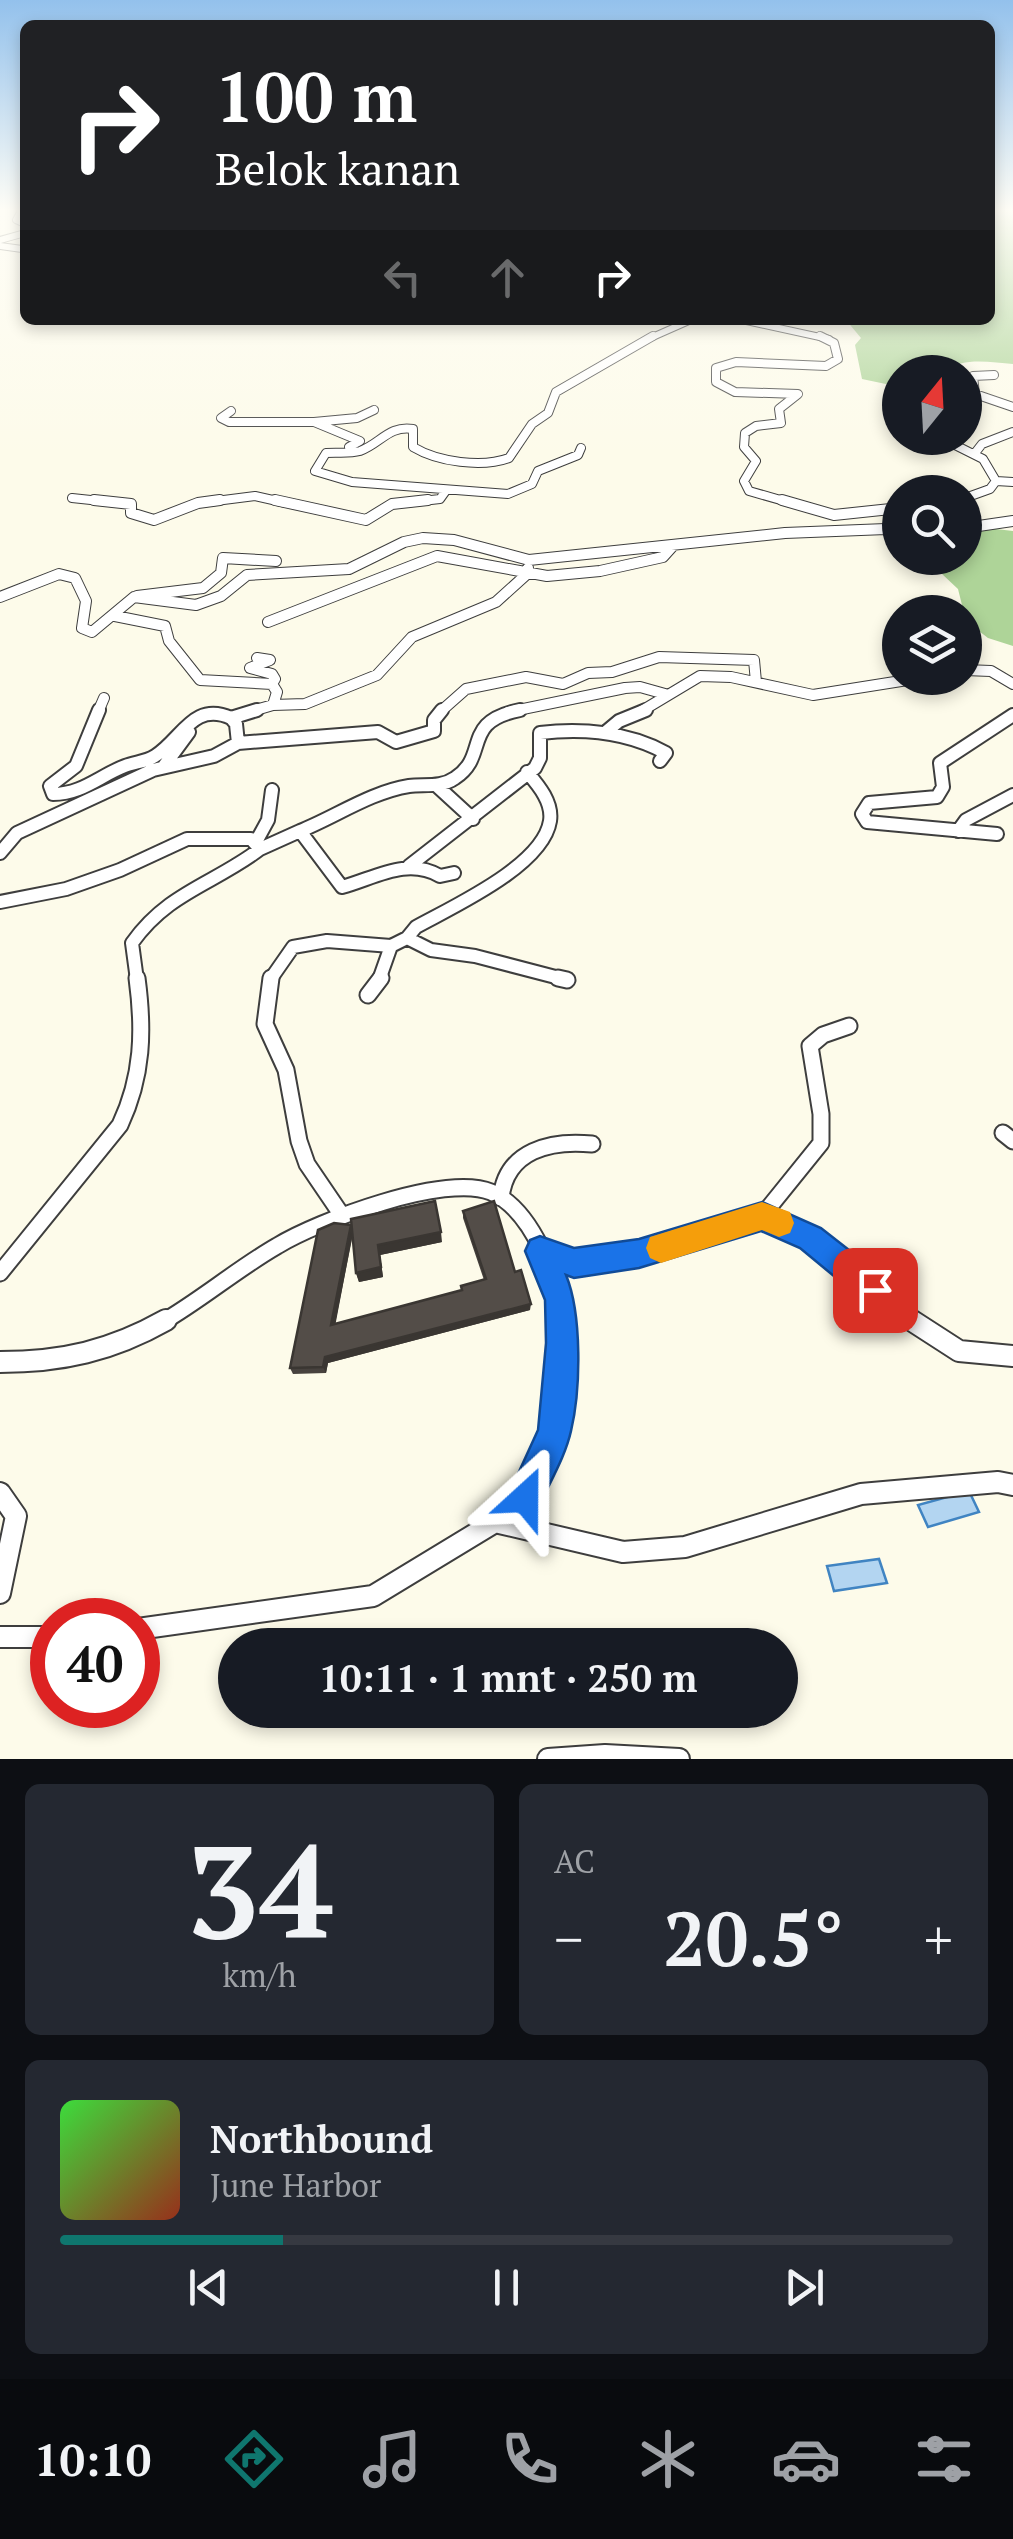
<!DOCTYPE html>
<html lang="id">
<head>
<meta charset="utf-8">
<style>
  :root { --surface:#171b24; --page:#242831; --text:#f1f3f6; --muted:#9ea1a6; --line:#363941; --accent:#0f766e }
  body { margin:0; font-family:"PT Serif",serif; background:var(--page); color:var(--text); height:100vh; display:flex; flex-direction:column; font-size:38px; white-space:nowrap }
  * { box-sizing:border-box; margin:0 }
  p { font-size:32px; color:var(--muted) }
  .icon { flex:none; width:55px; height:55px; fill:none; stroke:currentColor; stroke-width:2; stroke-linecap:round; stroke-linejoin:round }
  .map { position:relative; height:1759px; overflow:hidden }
  .drawer { display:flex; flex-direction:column; gap:25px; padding:25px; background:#0d0f14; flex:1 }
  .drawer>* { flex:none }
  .hud { position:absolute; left:20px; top:20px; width:975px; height:305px; border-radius:15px; box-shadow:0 5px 15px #0003; background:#202124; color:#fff; overflow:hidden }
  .needle { width:65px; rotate:18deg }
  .tools { position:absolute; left:882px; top:355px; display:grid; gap:20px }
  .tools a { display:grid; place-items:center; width:100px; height:100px; border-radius:50%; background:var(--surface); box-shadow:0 5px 15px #0003; font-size:50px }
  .speed { position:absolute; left:30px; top:1598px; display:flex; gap:20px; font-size:50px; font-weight:700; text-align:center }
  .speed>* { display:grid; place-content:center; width:130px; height:130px; border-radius:50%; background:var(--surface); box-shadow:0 5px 15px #0003; line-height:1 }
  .speed .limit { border:15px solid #d22; background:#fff; color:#111 }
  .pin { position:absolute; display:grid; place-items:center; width:85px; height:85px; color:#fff; margin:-42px; border-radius:20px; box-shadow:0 5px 15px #0006 }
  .me { position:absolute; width:110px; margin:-55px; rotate:24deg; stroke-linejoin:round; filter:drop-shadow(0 0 8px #0008) }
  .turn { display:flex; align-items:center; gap:35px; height:210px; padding:0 30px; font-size:45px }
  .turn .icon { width:130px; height:130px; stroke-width:2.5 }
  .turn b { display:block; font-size:70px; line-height:85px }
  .lanes { display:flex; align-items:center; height:95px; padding:0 30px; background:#0003; justify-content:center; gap:50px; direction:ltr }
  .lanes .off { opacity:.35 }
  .big { font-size:75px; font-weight:700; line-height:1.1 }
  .drawer .card { flex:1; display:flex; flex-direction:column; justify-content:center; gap:15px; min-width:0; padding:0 35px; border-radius:15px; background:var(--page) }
  .drawer .dial { align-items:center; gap:0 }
  .dial b { font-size:130px; line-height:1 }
  .song { display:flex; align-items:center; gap:30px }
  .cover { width:120px; height:120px; border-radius:15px; background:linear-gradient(135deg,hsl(120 70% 55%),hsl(10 70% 35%)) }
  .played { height:10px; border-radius:5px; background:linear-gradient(90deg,var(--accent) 25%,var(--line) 25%) }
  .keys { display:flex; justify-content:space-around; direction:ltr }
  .heat { display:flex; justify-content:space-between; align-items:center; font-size:55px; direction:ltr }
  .drawer .tiles { flex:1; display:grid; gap:25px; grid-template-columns:1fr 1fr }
  .card:last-child { grid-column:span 2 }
  .trip { position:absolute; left:218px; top:1628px; width:580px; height:100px; border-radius:50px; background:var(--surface); box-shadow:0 5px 15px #0003; font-weight:700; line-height:100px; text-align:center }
  .dock { display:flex; height:160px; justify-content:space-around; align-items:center; background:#090b0e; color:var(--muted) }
  .dock .icon { width:70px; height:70px }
  .dock .selected { color:var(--accent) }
  .dock b { font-size:45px; color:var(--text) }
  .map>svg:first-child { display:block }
</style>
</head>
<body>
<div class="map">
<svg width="1013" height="1759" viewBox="0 0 1013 1759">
  <rect width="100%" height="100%" fill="#fdfbea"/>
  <!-- forest -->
  <path fill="#aed498" d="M990 209H1013V364C992 363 962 356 946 372H900V387L862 379 855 345 861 338 846 320H990Z
    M979 527 1013 531V646L988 638 966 621 958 589 925 558H965V530Z"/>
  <!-- water -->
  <path fill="#b3d5f1" stroke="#4084c2" stroke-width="2.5" d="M969 1491 979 1512 928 1527 918 1505Z
    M879 1559 887 1583 834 1591 827 1566Z"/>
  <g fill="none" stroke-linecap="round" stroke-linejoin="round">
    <defs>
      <path id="minor-far5" d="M22 209 16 220 25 224
        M0 240 25 233
        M0 246 22 249
        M742 320 829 339
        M648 339 691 320"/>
      <path id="minor-far4" d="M994 375 973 376 975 394 1013 407
        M231 411 221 418 229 422H314
        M955 445 983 459 996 481
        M349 447 360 441 314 422 357 418 374 410
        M581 448 578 455 538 471 532 484 508 494 352 482 315 471 326 453C337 452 349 454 360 451 380 444 389 425 413 429V447C438 462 482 468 509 458L532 424 548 413 556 392 653 336
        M975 453 982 444 1013 432
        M72 498 119 503
        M965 498 990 489 996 481 1013 482
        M200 503 255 496 286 503
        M404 503 440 499 445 492
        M791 503 749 491 744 481 756 461 744 447 745 433 756 426 781 423 779 409 798 394 735 392 716 382V368L736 362 826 366 838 359 834 343 820 336"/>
      <path id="minor-far3" d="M94 500 131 504V513L154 520 198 503 220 500
        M275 500 366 520 392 504 428 500
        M782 500 834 515 900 508
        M965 528 1013 521
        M137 596 203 588 221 573 223 558 276 561
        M0 597 59 574 75 578 86 601 82 628 92 632 134 597 196 605 221 596 247 575 349 569 404 542 423 538 454 540 529 560 785 533 886 529 900 534
        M115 616 165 626 169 641 200 680 272 684 277 692 273 705 249 712
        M268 622 437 556 547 576 600 571 663 557 672 547
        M257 658 270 660 250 668 272 674 275 679 272 684
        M965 670 991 671 1013 684
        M273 705 305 704 377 675 412 637 496 602 527 574 528 568
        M98 712 104 698
        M440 712 466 689 526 677 563 684 588 673 612 672 659 657 754 660 756 682
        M508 712 625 688 640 687 665 694
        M640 712 700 676 731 677 813 695 920 678"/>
      <path id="minor-far2" d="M99 710 76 766 50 786 53 794C82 794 99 776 125 766 135 762 146 762 155 756 182 739 193 701 231 718L257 710
        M607 731 619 721 646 710
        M238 743 378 732 396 742 434 731V720L442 710
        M164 766 189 732
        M437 786 473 819
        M300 831C335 817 371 792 409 786 424 784 441 788 455 778 490 755 460 722 520 710
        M958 831 966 820 1013 795
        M997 834 867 822 862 814 869 803 937 797 943 787 940 763 1013 715
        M256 842 268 820 272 790
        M260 849 300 831 342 887C375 878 407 857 440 876L454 873
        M0 853 17 833 153 770 214 756 238 743 236 724 231 718
        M409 866 535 768 540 758V733C582 728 628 732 666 753L660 761
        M0 902 66 889 120 870 187 839H251L260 849C214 884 168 892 132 943L137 980
        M407 938 431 950 475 956 567 980
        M270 980 293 947 327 941 391 946
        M379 980 391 946 407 938 416 927C452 907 543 866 550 821 553 802 538 785 527 772"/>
      <path id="minor-far1" d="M271 978 265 1024 286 1070 299 1141 307 1164 341 1214
        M558 978 567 980
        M368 995 381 978
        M1003 1133 1013 1141
        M501 1198C506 1150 551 1140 592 1144
        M762 1216 821 1143V1114L810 1046 823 1035 849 1026
        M540 1251 574 1263 639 1253 762 1216 810 1238 914 1323
        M0 1273 120 1125C143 1076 144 1030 137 978
        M161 1323C201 1300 237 1269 277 1246 318 1221 445 1173 491 1192 533 1210 559 1281 563 1323"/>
      <path id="minor" d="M911 1320 959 1351 1013 1356
        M0 1362C62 1362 111 1351 166 1320
        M0 1493 16 1516 0 1593
        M495 1522C506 1514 518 1507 525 1497 559 1449 565 1377 563 1320
        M138 1629 373 1596 495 1522 623 1552 685 1547 861 1494 998 1482 1013 1485
        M0 1637H52
        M548 1759 605 1755 679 1759"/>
    </defs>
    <!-- minor-far5 casing -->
    <use href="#minor-far5" stroke="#3e3e3e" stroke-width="8"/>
    <!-- minor-far4 casing -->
    <use href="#minor-far4" stroke="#3e3e3e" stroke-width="10"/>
    <!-- minor-far3 casing -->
    <use href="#minor-far3" stroke="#3e3e3e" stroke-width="12"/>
    <!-- minor-far2 casing -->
    <use href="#minor-far2" stroke="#3e3e3e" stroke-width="16"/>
    <!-- minor-far1 casing -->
    <use href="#minor-far1" stroke="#3e3e3e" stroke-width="19"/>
    <!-- minor casing -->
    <use href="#minor" stroke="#3e3e3e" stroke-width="24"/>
    <!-- minor-far5 -->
    <use href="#minor-far5" stroke="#fff" stroke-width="6"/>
    <!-- minor-far4 -->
    <use href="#minor-far4" stroke="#fff" stroke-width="8"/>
    <!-- minor-far3 -->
    <use href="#minor-far3" stroke="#fff" stroke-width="10"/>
    <!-- minor-far2 -->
    <use href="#minor-far2" stroke="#fff" stroke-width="12"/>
    <!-- minor-far1 -->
    <use href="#minor-far1" stroke="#fff" stroke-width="15"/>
    <!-- minor -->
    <use href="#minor" stroke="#fff" stroke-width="20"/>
  </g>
  <!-- wall -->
  <path fill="#47423e" d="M463 1211 515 1272 530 1310 328 1363 326 1373 293 1374 290 1368 351 1225 442 1242 380 1255 383 1277 359 1282 356 1273 353 1234 335 1324 462 1290 484 1280 463 1218Z"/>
  <!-- shaded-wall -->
  <path fill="#3a3632" d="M351 1225 353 1232 334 1332 331 1325Z
    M441 1232 442 1242 380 1255 383 1277 359 1282 356 1273 378 1245Z
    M531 1304 530 1310 328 1363 326 1373 323 1367 325 1357Z"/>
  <!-- building -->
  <path fill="#534d48" stroke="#3a3632" stroke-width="2.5" d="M435 1201 441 1232 378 1245 381 1267 356 1273 351 1219Z
    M494 1201 515 1272 521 1270 531 1304 325 1357 323 1367 290 1368 318 1230 334 1223 351 1225 331 1325 462 1290 461 1286 486 1279 463 1211Z"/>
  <!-- sky -->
  <linearGradient id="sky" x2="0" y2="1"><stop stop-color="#93c1ec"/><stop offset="0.46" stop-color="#fefdf6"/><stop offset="1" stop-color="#fefdf6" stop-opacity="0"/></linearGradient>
  <rect width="1013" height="456" fill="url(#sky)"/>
  <!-- route -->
  <path fill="#1a73e8" stroke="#114b97" stroke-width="2.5" d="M762 1202 821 1228 886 1279 890 1290 886 1301 875 1305 864 1301 800 1248 761 1231 639 1268 574 1278 566 1275C582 1314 581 1389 571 1431 565 1458 548 1485 537 1511L525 1516 512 1511 507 1498 538 1430 546 1343 545 1300 525 1251 530 1240 540 1236 574 1248 639 1239Z"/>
  <!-- slow -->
  <path fill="#f59e0b" d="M762 1202 790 1212 794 1223 790 1233 779 1237 762 1230 661 1263 650 1258 646 1248 650 1237Z"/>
</svg>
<div class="tools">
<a><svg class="needle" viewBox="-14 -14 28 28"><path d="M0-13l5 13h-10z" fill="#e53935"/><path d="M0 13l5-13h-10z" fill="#9ea1a6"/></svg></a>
<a><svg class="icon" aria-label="search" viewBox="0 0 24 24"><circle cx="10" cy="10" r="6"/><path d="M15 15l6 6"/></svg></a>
<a><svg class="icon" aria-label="layers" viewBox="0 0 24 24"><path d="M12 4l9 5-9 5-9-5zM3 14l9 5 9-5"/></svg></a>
</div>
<div class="speed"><div class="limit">40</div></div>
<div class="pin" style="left:875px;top:1290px;background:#d93025"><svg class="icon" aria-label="arrive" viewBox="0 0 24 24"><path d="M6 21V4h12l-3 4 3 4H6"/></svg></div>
<svg class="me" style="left:525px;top:1498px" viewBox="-20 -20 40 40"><path d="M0-17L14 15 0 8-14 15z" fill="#1a73e8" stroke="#fff" stroke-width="4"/></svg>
<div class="trip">10:11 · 1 mnt · 250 m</div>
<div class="hud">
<div class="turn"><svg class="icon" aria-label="right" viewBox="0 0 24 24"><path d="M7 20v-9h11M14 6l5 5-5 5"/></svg><div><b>100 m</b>Belok kanan</div></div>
<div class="lanes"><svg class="icon off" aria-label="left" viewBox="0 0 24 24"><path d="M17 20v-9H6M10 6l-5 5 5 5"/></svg><svg class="icon off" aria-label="ahead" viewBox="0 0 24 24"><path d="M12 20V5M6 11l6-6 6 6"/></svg><svg class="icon" aria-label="right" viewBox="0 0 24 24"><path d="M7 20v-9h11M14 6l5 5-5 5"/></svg></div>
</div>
</div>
<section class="drawer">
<div class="tiles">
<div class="card dial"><b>34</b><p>km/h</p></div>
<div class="card"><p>AC</p>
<div class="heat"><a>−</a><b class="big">20.5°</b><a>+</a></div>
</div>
<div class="card">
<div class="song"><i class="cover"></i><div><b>Northbound</b><p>June Harbor</p></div></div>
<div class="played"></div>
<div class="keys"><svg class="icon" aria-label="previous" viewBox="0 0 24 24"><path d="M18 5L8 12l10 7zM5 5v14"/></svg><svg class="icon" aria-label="pause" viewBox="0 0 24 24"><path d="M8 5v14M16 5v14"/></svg><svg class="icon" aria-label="next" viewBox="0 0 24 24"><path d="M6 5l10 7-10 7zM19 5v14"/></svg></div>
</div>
</div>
</section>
<nav class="dock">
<b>10:10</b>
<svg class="icon selected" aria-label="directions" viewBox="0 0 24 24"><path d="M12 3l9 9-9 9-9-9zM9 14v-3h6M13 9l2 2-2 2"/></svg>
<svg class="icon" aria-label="music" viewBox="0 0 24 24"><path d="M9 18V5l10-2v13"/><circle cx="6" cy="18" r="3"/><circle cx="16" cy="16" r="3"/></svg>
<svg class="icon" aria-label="phone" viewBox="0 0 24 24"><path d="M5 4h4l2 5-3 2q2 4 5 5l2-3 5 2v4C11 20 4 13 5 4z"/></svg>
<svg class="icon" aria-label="climate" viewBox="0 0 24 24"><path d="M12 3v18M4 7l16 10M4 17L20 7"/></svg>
<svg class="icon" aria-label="car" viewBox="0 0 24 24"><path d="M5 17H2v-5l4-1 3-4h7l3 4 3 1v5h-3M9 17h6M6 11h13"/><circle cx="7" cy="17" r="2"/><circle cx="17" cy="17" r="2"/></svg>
<svg class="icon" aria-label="filters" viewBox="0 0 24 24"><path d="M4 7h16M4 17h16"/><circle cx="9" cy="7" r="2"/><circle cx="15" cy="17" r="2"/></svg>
</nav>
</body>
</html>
